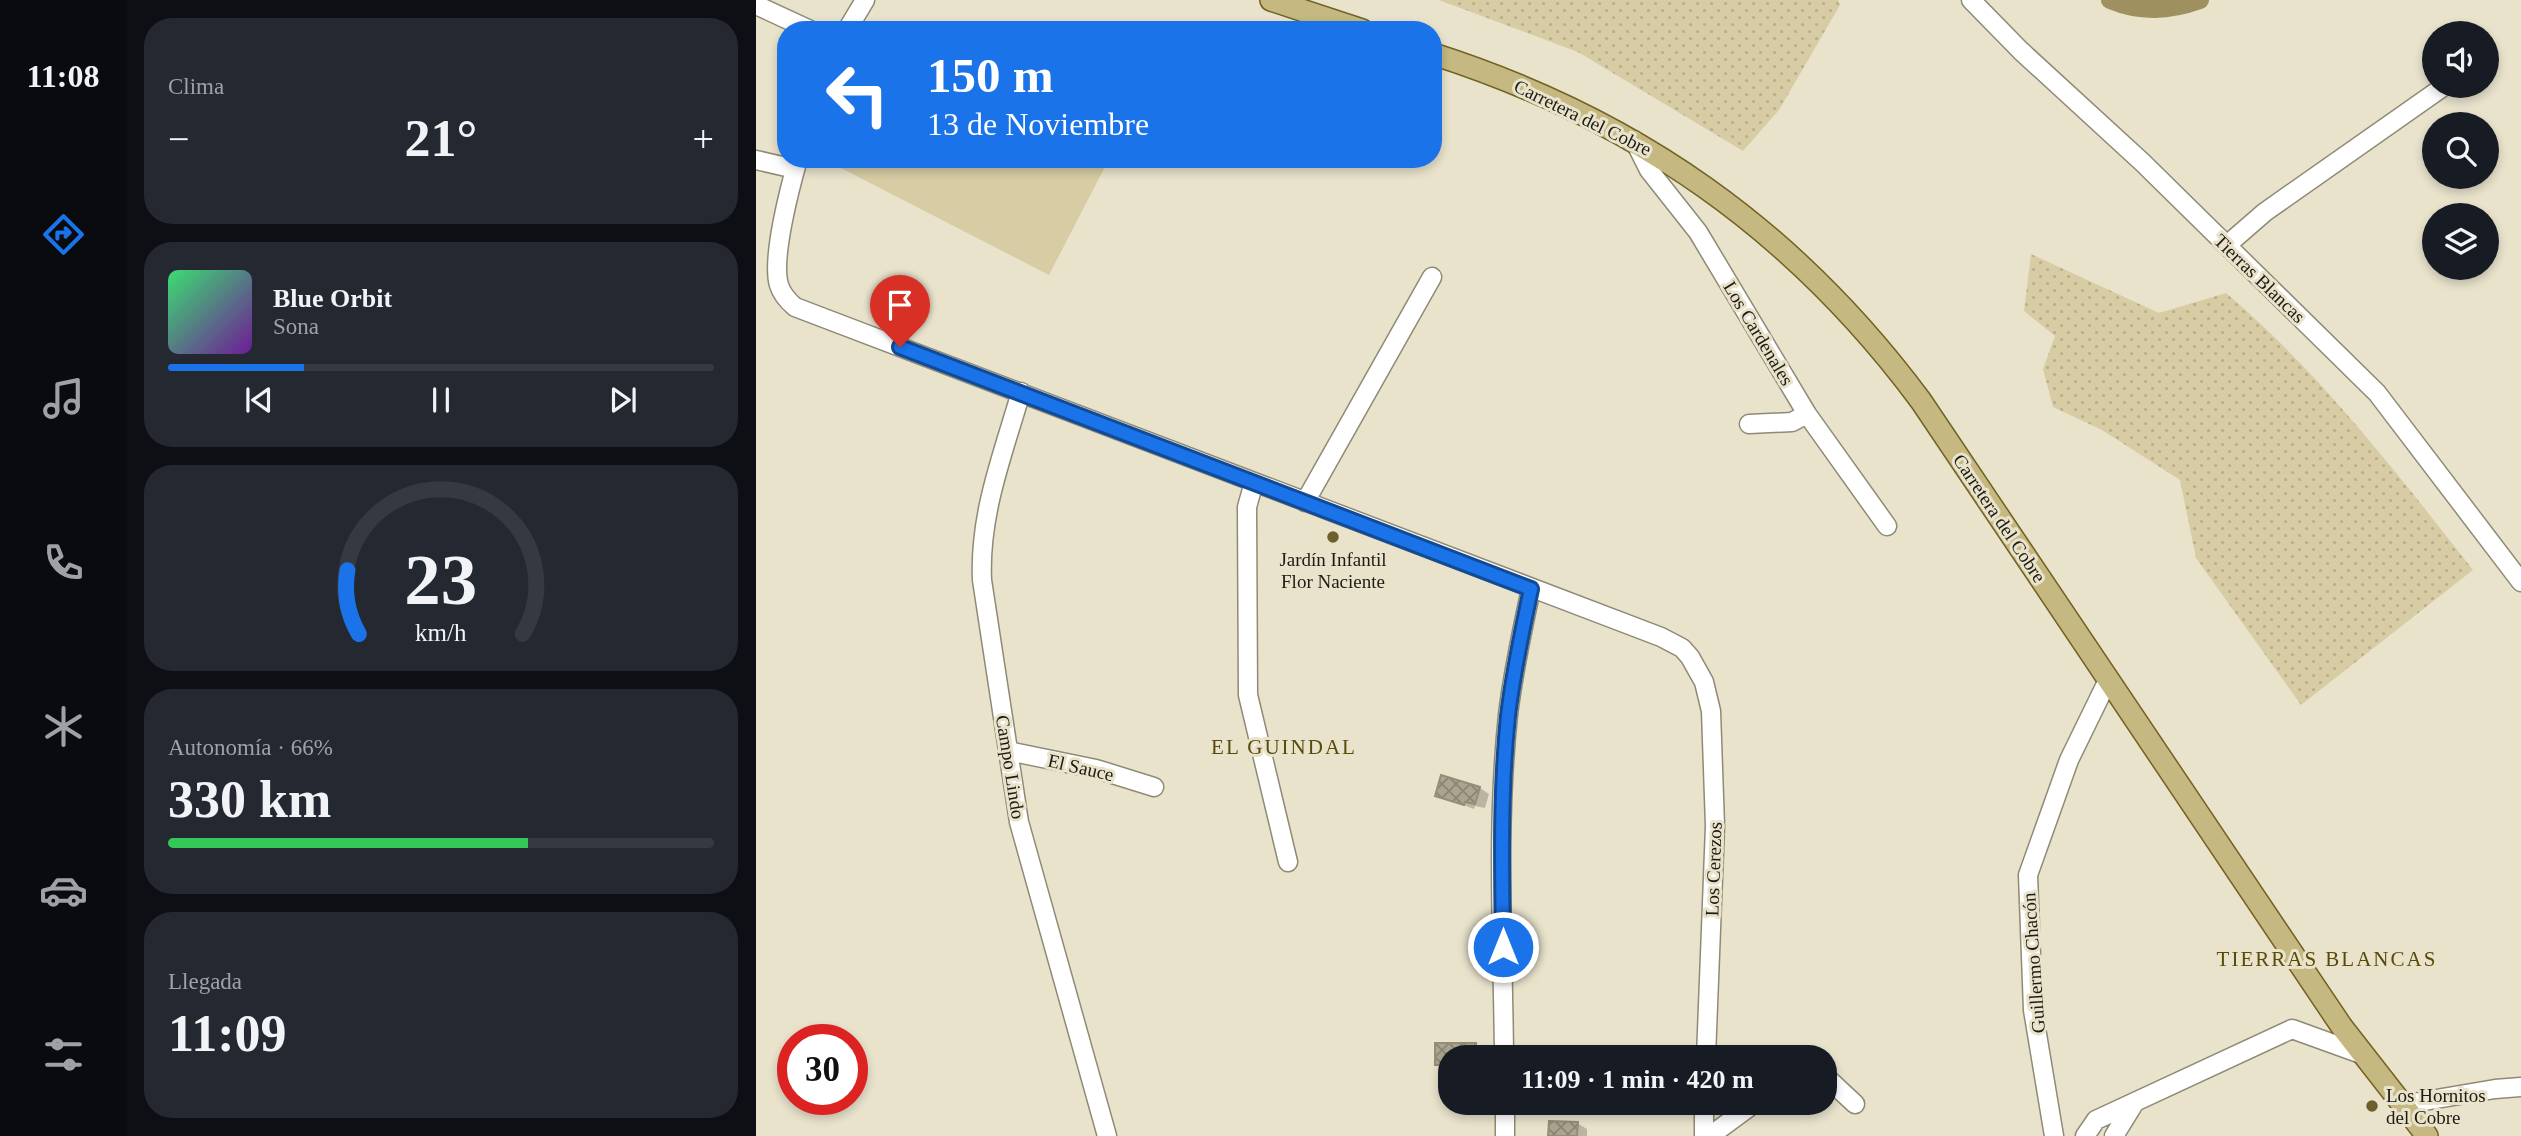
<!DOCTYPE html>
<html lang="es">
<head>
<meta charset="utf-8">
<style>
  :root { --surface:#171b24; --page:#242831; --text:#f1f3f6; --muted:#9ea1a6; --line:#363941; --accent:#1a73e8 }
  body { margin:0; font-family:"Times New Roman",serif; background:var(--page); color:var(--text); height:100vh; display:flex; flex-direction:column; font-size:26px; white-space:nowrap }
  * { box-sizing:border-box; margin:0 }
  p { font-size:23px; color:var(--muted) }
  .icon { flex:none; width:38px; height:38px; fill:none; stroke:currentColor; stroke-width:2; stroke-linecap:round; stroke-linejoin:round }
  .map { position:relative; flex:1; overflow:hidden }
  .panel { display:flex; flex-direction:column; gap:18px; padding:18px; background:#0d0f14; width:630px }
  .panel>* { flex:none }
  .guide { position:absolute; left:21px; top:21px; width:665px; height:147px; border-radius:28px; box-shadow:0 4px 10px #0003; background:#1a73e8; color:#fff; overflow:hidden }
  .buttons { position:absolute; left:1666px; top:21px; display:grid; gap:14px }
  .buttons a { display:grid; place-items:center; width:77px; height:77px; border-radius:50%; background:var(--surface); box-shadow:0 4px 10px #0003; font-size:35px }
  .speed { position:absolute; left:21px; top:1024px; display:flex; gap:14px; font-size:35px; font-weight:700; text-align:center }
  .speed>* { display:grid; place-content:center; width:91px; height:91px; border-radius:50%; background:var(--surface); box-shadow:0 4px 10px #0003; line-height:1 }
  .speed .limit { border:10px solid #d22; background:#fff; color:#111 }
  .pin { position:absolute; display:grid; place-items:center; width:60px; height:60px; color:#fff; margin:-72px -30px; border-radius:50% 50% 50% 0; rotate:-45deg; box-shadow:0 0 7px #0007 }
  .pin .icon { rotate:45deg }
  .me { position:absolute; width:77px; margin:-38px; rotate:0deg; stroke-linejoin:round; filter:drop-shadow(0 0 5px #0008) }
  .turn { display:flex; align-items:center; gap:24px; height:147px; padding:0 35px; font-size:32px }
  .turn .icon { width:91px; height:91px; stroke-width:2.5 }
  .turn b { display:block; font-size:49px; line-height:60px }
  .big { font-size:52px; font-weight:700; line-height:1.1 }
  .panel .card { flex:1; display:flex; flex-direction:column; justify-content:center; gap:10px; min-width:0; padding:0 24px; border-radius:28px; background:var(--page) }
  .panel .dial { align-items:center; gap:0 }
  .dial svg { height:182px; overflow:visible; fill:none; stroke:var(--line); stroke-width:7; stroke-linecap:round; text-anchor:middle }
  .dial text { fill:var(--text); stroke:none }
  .song { display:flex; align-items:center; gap:21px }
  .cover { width:84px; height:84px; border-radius:10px; background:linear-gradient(135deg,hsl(140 70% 55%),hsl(280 70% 35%)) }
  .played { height:7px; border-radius:4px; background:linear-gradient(90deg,var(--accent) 25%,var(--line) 25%) }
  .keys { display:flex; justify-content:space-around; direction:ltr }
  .heat { display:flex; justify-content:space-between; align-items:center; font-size:38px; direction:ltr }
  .charge { height:10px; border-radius:5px; background:linear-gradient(90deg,#34c759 66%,var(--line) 0) }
  .trip { position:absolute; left:682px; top:1045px; width:399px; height:70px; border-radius:28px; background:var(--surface); box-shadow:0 4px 10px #0003; font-weight:700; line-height:70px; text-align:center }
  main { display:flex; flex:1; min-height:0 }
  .dock { display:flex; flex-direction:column; width:126px; justify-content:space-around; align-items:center; background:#090b0e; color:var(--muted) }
  .dock .icon { width:49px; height:49px }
  .dock .active { color:var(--accent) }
  .dock b { font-size:32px; color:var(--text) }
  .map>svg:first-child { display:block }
</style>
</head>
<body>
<main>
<nav class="dock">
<b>11:08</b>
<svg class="icon active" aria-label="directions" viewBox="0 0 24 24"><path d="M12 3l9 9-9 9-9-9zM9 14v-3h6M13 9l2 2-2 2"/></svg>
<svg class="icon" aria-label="music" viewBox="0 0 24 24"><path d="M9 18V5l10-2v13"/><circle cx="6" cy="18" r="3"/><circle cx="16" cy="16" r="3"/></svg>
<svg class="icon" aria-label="phone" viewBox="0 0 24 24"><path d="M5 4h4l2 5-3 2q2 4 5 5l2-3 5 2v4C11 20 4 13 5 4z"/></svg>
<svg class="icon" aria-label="climate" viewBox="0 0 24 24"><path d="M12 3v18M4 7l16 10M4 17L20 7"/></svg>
<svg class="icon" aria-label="car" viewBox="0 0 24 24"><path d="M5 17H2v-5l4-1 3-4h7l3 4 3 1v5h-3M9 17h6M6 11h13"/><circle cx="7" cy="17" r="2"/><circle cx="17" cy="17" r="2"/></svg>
<svg class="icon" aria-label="filters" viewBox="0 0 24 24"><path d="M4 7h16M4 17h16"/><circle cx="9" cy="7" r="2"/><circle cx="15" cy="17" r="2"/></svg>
</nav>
<section class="panel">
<div class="card"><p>Clima</p>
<div class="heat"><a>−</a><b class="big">21°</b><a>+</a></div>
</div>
<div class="card">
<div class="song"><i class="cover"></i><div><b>Blue Orbit</b><p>Sona</p></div></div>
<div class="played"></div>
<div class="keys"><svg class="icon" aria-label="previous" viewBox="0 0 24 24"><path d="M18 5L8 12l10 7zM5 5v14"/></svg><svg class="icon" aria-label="pause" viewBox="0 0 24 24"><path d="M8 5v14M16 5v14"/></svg><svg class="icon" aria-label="next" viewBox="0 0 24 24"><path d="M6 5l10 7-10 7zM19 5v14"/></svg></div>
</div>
<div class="card dial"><svg viewBox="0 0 100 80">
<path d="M14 69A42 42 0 1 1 86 69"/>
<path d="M14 69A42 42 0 0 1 9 41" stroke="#1a73e8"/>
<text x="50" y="56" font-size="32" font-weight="700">23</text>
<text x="50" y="72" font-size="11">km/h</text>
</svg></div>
<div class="card"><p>Autonomía · 66%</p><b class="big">330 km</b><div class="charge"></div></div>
<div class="card"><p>Llegada</p><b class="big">11:09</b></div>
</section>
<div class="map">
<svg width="1765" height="1136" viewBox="0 0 1765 1136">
  <defs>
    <pattern id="grass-dots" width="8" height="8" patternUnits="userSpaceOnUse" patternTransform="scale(1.75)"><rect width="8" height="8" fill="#d7cca4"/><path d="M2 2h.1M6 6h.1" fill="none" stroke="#b8af8c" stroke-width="1.8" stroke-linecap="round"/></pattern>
    <pattern id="building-cross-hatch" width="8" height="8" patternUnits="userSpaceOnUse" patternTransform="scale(1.75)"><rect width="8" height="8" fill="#aba590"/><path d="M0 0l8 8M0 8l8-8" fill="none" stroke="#8b8674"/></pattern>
  </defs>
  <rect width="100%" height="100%" fill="#e9e3cc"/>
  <!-- grass -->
  <path fill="url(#grass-dots)" d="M683 0H1082L1084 5 1023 110 987 151 822 52Z
    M1275 254 1403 313 1470 293C1565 374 1640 472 1717 570L1545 705 1440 558 1424 480 1346 430 1297 407 1287 369 1299 336 1268 311Z"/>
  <!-- park -->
  <path fill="#d7cca4" d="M85 159H353L293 275 81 166Z"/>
  <!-- shadow -->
  <path fill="#0003" d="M724 788 733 794 729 808 719 806 718 809 681 795Z
    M720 1045 729 1050V1057H695V1069L681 1063Z
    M821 1123 831 1129V1136H794Z"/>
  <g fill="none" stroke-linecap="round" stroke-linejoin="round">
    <!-- canal -->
    <path stroke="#9e915f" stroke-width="18" d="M1354 0C1385 13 1413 11 1444 0"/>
  </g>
  <!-- building -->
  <path fill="url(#building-cross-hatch)" stroke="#948e79" stroke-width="2" d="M685 775 724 787 719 804 709 802 708 805 679 796Z
    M679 1043H720V1057H695V1065H679Z
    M793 1121 822 1122 821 1136H792Z"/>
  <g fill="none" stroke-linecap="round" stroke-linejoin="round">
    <defs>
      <path id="minor" d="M1215 0 1265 51 1386 162 1621 393 1765 582
        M0 5 54 30
        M91 30 109 0
        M878 140 893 170 942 232 1051 414 1131 526
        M42 159C34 187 15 259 23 285 26 295 32 301 39 307L905 637 926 648 934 657 948 682 955 711 959 826 950 1057
        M0 160 39 169
        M1471 245 1509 212 1687 87
        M265 392C247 454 223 514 226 580L263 822 351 1136
        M993 424 1036 422 1051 414
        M498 482 491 507 492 695 532 862
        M549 502 676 277
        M252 751 340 769 398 787
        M748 1057C747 943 740 828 752 715 757 672 766 631 775 589
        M1069 1076 1099 1104
        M749 1102V1136
        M948 1102V1136
        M1645 1105 1739 1089 1765 1087
        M954 1136 1000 1102
        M1298 1136 1277 1010 1272 875 1313 760 1352 680
        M1329 1136 1340 1120 1536 1029 1608 1055
        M1358 1136 1379 1102"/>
      <path id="major" d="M515 0 606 30
        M677 54C880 119 1038 230 1165 401L1586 1027 1671 1136"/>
    </defs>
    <!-- minor casing -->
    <use href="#minor" stroke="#8f8a75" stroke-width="21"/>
    <!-- major casing -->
    <use href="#major" stroke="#716223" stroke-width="24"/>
    <!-- minor -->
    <use href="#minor" stroke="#fff" stroke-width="18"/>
    <!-- major -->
    <use href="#major" stroke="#c5b880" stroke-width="21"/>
  </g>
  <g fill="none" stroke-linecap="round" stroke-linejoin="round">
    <defs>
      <path id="route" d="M144 347 775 589C766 631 757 673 752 716 744 793 746 870 747 947"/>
    </defs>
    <!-- route casing -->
    <use href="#route" stroke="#114b97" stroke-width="18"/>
    <!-- route -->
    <use href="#route" stroke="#1a73e8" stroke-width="12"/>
  </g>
  <!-- markers -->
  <g fill="#6d602d" stroke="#e9e3cc" stroke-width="2.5">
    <circle cx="577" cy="537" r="7"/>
    <circle cx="1616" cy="1106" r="7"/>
  </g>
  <g text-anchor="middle" stroke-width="6" stroke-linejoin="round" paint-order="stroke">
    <!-- street labels -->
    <g font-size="19" fill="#1d1b13" stroke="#e9e3cc">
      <text transform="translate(827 117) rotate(26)" y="7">Carretera del Cobre</text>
      <text transform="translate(1504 278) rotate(44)" y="7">Tierras Blancas</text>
      <text transform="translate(1003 333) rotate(59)" y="7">Los Cardenales</text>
      <text transform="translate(1244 518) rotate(56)" y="7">Carretera del Cobre</text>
      <text transform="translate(255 767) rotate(81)" y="7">Campo Lindo</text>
      <text transform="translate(325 767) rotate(13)" y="7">El Sauce</text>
      <text transform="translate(957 869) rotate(-88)" y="7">Los Cerezos</text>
      <text transform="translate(1277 963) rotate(-94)" y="7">Guillermo Chacón</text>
    </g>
    <!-- poi labels -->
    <g font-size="19" fill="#1d1b13" stroke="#e9e3cc">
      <text x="577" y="566">Jardín Infantil<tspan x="577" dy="22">Flor Naciente</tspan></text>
      <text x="1630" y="1102" text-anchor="start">Los Hornitos<tspan x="1630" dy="22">del Cobre</tspan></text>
    </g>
    <!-- neighbourhood labels -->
    <g font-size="21" letter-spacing="2" fill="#594a0a" stroke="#e9e3cc">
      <text x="528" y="754">EL GUINDAL</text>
      <text x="1571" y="966">TIERRAS BLANCAS</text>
    </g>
  </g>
</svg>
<div class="buttons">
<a><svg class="icon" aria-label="sound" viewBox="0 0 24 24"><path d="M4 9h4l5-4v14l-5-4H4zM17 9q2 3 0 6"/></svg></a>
<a><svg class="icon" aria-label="search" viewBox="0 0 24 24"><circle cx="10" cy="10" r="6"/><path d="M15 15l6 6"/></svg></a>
<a><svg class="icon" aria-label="layers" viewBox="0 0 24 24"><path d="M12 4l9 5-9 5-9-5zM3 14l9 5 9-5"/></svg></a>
</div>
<div class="speed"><div class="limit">30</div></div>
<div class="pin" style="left:144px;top:347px;background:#d93025"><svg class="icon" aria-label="arrive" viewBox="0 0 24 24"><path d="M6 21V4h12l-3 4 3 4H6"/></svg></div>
<svg class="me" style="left:747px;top:947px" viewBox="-20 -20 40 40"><circle r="17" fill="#1a73e8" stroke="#fff" stroke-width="3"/><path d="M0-11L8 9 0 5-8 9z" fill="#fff"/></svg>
<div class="trip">11:09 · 1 min · 420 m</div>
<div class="guide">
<div class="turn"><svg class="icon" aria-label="left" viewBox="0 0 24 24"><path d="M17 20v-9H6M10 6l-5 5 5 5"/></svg><div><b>150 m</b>13 de Noviembre</div></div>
</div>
</div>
</main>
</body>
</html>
